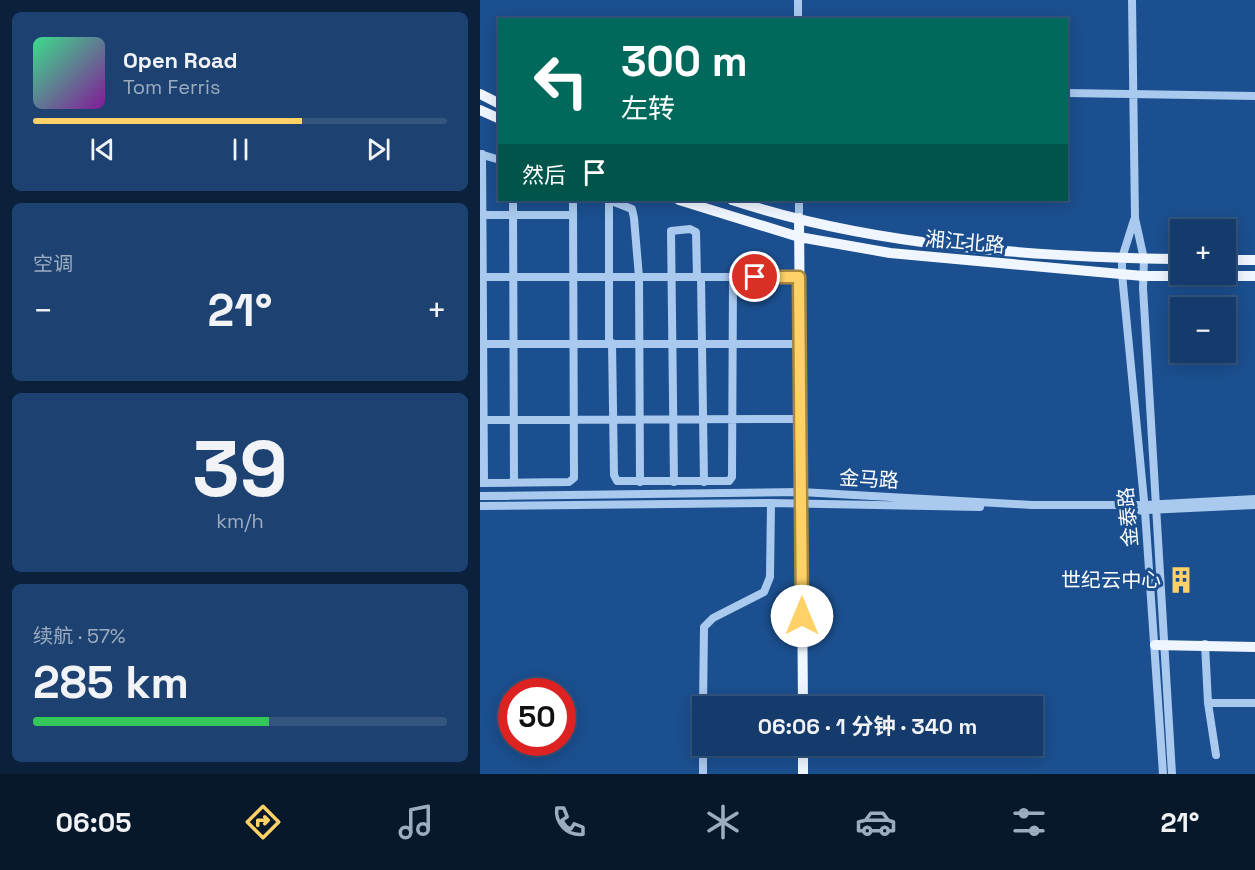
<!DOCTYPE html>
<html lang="zh">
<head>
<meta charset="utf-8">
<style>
  :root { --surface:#143b6b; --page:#1d4271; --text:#f1f3f6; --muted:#9dadc1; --line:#33557e; --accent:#ffd166 }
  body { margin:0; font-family:"Space Grotesk","Noto Sans SC",sans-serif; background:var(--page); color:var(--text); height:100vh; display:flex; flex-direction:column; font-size:22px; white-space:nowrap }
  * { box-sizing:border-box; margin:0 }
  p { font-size:20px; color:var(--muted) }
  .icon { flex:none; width:33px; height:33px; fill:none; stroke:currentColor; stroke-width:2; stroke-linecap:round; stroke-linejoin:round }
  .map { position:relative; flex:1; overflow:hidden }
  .side { display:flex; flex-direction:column; gap:12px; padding:12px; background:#0b203b; width:480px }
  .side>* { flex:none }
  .banner { position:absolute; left:18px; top:18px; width:570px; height:183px; border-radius:0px; box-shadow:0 3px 15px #0003,0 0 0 2px var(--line); background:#00695c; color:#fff; overflow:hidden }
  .tools { position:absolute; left:690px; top:219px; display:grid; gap:12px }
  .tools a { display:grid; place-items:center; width:66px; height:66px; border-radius:0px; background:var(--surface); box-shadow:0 3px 15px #0003,0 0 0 2px var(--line); font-size:30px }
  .speed { position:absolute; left:18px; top:678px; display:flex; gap:12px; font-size:30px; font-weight:700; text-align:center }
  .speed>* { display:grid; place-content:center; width:78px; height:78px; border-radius:50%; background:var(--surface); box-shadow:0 3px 15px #0003,0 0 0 2px var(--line); line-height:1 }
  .speed .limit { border:9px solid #d22; background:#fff; color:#111 }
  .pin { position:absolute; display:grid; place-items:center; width:51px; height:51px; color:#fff; margin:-26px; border:3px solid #fff; border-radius:50%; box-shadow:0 2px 6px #0007 }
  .me { position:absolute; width:66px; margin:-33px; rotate:0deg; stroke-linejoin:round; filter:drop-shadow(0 0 4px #0008) }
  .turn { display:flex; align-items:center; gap:21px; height:126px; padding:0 24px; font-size:27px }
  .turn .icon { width:78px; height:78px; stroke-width:2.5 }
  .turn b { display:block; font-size:42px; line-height:51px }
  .then { display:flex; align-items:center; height:57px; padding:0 24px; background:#0003; gap:12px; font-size:22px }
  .big { font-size:45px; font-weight:700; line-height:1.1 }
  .side .tile { flex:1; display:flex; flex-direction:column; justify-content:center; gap:9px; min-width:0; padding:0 21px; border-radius:9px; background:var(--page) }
  .side .dial { align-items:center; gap:0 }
  .dial b { font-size:78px; line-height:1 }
  .song { display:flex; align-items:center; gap:18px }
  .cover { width:72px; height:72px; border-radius:9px; background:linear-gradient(135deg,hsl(150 70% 55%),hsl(290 70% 35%)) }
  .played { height:6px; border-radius:3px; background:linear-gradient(90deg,var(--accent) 65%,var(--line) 65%) }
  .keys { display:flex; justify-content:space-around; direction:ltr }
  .heat { display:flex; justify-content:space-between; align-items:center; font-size:33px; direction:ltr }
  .charge { height:9px; border-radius:4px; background:linear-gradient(90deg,#34c759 57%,var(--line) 0) }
  .trip { position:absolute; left:212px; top:696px; width:351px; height:60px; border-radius:0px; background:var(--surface); box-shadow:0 3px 15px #0003,0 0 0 2px var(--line); font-weight:700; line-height:60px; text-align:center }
  .tab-bar { display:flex; height:96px; justify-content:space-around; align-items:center; background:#08182b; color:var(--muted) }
  .tab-bar .icon { width:42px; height:42px }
  .tab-bar .selected { color:var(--accent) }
  .tab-bar b { font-size:27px; color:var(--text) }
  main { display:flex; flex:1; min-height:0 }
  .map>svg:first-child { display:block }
</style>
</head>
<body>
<main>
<section class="side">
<div class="tile">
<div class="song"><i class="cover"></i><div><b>Open Road</b><p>Tom Ferris</p></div></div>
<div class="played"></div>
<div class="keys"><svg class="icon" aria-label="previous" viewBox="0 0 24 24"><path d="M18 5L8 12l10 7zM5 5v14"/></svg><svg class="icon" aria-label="pause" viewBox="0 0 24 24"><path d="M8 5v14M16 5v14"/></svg><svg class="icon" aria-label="next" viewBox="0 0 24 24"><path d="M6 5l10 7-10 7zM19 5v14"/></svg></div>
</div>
<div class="tile"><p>空调</p>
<div class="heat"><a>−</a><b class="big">21°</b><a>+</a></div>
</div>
<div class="tile dial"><b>39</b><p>km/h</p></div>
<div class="tile"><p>续航 · 57%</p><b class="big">285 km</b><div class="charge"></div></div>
</section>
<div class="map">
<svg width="775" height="774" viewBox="0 0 775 774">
  <rect width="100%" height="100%" fill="#1b4f8f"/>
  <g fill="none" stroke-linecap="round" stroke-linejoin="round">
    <!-- minor -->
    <path stroke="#a9c9ee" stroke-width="8" d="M318 0V20
      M652 0 655 218 664 259 663 288 692 774
      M586 93 775 96
      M0 154 20 160
      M2 154 4 482
      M33 200 34 482
      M129 200 152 209 154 218 159 277 160 482
      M319 200V218
      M0 215H93
      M654 220 642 258V274L665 511 683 774
      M0 277H319
      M221 277 224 482
      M129 343V200
      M132 343 134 475 137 481H249L252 477 253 277
      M0 344H320
      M0 420 320 419
      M194 482 191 231 210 229 216 232 217 277
      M0 483 89 482 94 478 93 200
      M0 496 321 492 552 505H664L775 499
      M0 506 291 503 500 507
      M645 511 775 505
      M725 644 728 703 736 755
      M728 703H775
      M223 706 224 627 233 618 284 592 290 577 291 503
      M223 746V774"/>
    <!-- major -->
    <path stroke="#f0f6ff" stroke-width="10" d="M0 94 20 104
      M0 110 20 119
      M199 200 319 237 410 253 663 276H775
      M252 200C392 246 554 257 700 259
      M319 218 323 706
      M746 260H775
      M675 645 775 647
      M323 746V774"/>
  </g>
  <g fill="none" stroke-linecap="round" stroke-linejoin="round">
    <defs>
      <path id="route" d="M275 277H319L322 616"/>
    </defs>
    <!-- route casing -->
    <use href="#route" stroke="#a68842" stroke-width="15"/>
    <!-- route -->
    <use href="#route" stroke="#ffd166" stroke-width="10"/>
  </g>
  <!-- icons -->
  <defs>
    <symbol id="building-bare" viewBox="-9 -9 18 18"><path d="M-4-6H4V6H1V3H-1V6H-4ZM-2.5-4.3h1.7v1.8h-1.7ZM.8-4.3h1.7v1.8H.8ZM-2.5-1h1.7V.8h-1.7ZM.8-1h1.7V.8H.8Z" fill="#ffd166" stroke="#1b4f8f" stroke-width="2.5" paint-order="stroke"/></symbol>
  </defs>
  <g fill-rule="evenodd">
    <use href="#building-bare" x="682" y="561" width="38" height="38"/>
  </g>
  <g text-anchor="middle" stroke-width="6" stroke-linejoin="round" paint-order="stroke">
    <!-- street labels -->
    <g font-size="20" fill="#fff" stroke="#1b4f8f">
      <text transform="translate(485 242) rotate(5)" y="7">湘江北路</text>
      <text transform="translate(389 479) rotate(3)" y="7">金马路</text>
      <text transform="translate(648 517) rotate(-95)" y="7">金泰路</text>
    </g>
    <!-- poi labels -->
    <g font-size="20" fill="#fff" stroke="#1b4f8f" text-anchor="end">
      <text x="681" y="587">世纪云中心</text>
    </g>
  </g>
</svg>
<div class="tools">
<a>+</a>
<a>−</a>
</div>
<div class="speed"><div class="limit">50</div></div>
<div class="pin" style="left:275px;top:277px;background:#d93025"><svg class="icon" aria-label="arrive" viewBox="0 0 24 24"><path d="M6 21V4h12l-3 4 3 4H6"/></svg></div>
<svg class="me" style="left:322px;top:616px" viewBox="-20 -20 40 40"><circle r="19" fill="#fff"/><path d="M0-13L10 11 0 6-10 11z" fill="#ffd166"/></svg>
<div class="trip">06:06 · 1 分钟 · 340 m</div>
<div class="banner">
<div class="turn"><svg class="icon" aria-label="left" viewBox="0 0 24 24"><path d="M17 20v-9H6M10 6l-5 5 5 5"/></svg><div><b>300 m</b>左转</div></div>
<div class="then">然后<svg class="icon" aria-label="arrive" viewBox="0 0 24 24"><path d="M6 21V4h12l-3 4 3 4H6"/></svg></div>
</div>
</div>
</main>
<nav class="tab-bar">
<b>06:05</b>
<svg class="icon selected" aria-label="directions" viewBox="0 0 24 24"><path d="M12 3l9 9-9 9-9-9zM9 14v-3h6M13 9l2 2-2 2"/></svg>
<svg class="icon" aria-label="music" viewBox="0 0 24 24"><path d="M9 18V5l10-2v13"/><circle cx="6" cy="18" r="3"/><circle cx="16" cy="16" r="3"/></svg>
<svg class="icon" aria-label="phone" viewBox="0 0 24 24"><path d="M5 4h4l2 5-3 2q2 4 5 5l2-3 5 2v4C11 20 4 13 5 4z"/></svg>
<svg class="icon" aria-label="climate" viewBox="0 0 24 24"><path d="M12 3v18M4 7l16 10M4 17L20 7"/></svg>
<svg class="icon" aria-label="car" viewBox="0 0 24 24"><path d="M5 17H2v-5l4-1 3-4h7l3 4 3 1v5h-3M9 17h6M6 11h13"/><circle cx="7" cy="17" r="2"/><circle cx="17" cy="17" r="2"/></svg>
<svg class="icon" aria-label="filters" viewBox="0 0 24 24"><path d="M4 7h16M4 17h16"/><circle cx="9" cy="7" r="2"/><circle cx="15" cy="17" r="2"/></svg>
<b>21°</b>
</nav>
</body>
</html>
